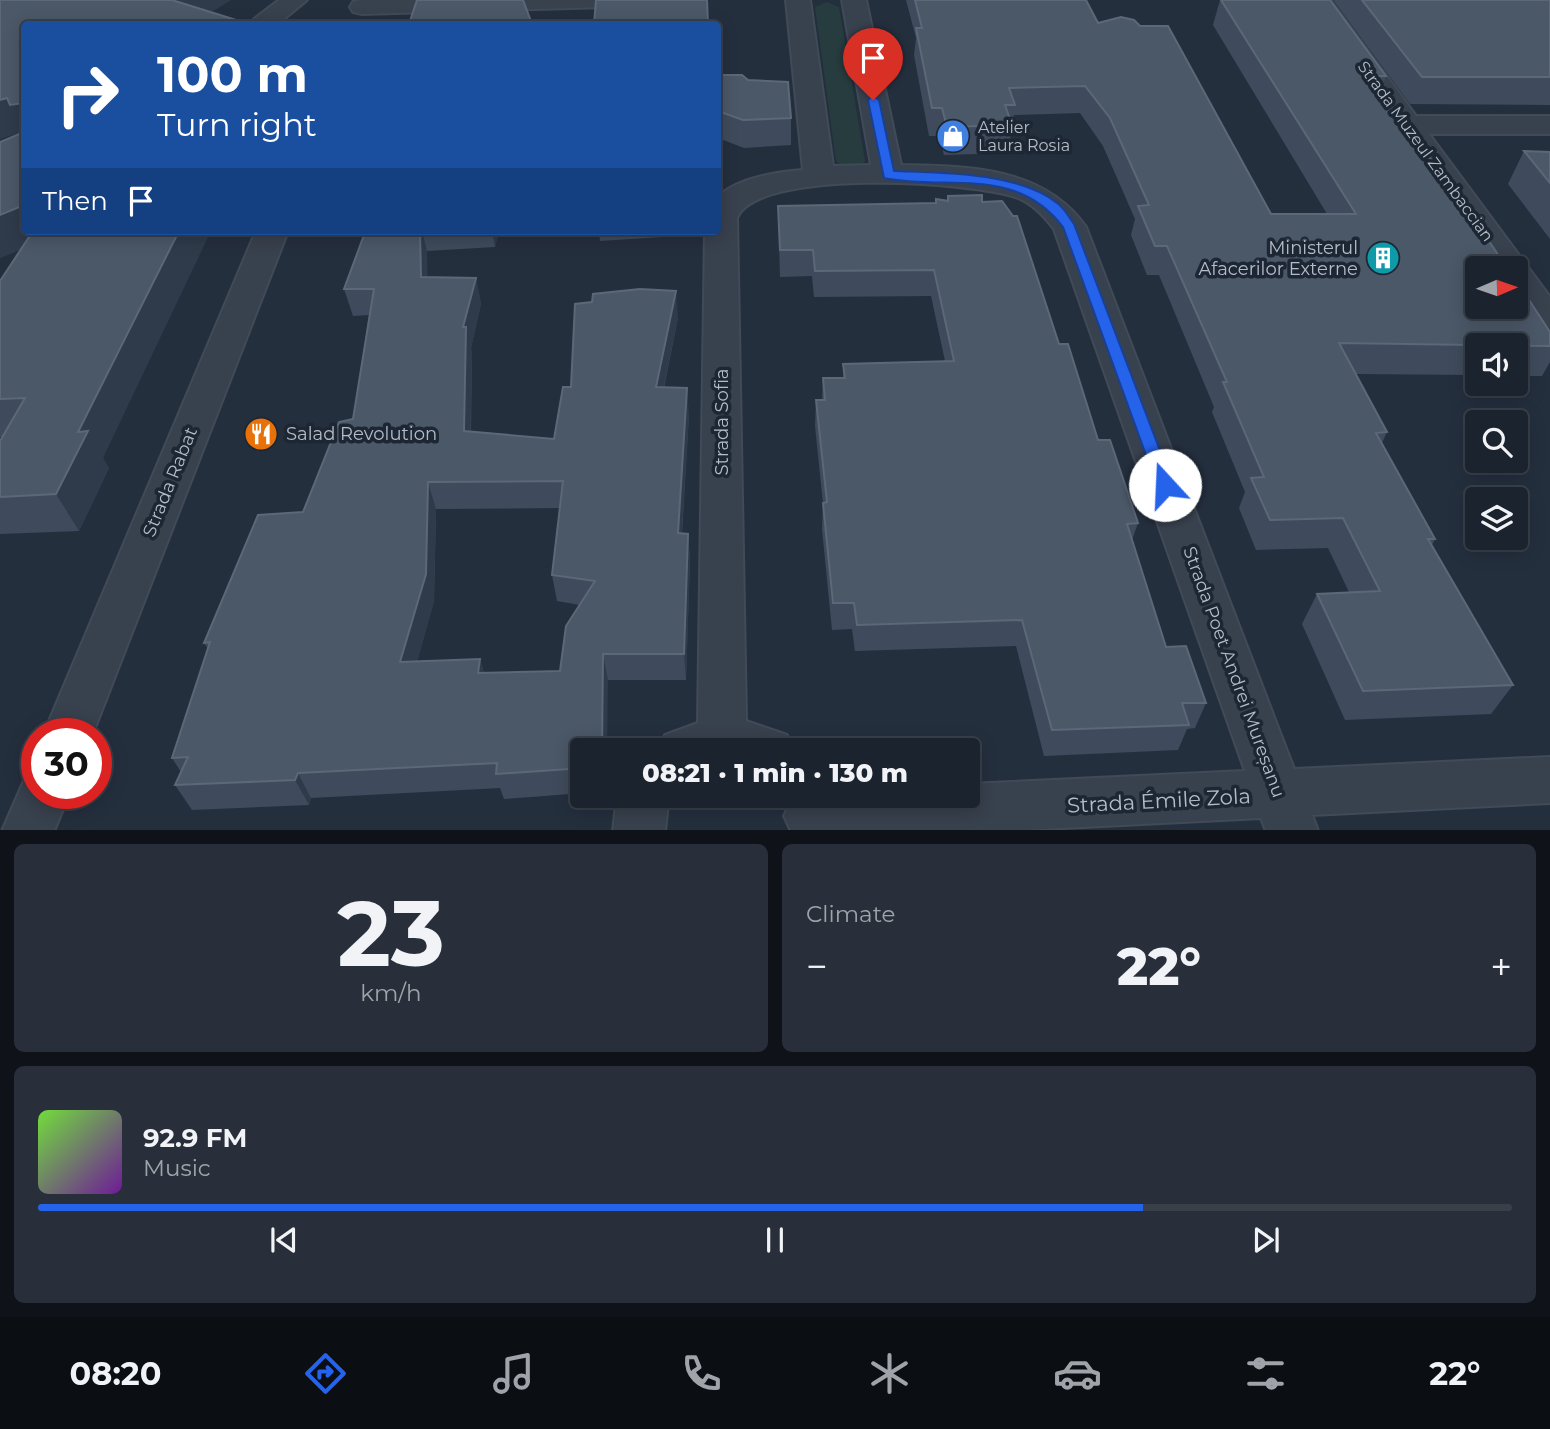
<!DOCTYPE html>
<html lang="en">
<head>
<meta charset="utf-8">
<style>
  :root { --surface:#1b232e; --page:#282f3a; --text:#f1f3f6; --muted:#a0a4aa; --line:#39404a; --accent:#2563eb }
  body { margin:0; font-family:Montserrat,sans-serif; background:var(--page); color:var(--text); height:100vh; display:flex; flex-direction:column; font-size:26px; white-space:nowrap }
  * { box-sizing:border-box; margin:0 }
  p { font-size:23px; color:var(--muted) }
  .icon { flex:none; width:38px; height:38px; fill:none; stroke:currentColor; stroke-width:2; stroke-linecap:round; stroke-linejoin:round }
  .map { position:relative; height:830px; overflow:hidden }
  .details { display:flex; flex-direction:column; gap:14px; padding:14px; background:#0f1319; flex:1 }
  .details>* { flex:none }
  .guide { position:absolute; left:21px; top:21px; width:700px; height:214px; border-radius:7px; box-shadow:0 4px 18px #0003,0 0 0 2px var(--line); background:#1a4fa0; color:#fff; overflow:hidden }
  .needle { width:46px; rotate:88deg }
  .buttons { position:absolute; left:1465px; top:256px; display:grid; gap:14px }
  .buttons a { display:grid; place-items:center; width:63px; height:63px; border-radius:7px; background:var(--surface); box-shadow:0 4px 18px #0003,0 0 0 2px var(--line); font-size:35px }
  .speed { position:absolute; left:21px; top:718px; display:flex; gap:14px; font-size:35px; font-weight:700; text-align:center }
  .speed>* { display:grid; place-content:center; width:91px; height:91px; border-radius:50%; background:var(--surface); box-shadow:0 4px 18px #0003,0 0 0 2px var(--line); line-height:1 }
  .speed .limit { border:10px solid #d22; background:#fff; color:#111 }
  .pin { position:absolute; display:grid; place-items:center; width:60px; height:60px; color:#fff; margin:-72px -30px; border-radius:50% 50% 50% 0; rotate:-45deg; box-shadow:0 0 7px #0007 }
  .pin .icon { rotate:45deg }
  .me { position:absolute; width:77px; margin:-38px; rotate:340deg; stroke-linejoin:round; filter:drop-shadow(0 0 5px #0008) }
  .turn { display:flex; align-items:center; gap:24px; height:147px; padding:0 21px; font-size:32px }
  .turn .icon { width:91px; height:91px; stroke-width:2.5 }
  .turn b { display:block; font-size:49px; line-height:60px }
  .then { display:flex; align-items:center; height:66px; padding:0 21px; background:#0003; gap:14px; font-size:26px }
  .big { font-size:52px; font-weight:800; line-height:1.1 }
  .details .widget { flex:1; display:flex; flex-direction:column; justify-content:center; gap:10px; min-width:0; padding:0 24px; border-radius:10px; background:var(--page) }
  .details .dial { align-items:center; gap:0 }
  .dial b { font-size:91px; line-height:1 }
  .song { display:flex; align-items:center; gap:21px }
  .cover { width:84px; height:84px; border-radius:10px; background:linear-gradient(135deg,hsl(100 70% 55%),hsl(280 70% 35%)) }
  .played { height:7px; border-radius:4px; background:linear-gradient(90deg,var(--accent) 75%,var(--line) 75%) }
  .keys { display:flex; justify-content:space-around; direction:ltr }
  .heat { display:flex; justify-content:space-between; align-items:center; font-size:38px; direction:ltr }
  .details .tiles { flex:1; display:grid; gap:14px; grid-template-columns:1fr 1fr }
  .widget:last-child { grid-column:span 2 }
  .trip { position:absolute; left:570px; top:738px; width:410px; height:70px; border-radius:7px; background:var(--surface); box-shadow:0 4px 18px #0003,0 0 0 2px var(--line); font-weight:800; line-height:70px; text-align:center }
  .tab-bar { display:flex; height:112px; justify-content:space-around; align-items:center; background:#0b0e12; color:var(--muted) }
  .tab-bar .icon { width:49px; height:49px }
  .tab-bar .active { color:var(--accent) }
  .tab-bar b { font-size:32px; color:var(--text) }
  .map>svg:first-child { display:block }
</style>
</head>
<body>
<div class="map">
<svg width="1550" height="831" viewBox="0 0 1550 831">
  <rect width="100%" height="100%" fill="#242f3e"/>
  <!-- green -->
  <path fill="#263c3f" d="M827 2 839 7 865 161 861 166H842L836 161 815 7Z"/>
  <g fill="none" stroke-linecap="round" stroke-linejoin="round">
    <defs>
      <path id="minor" d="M279 0H307L278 24H251L254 19Z
        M360 0H619L616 5 607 7 362 14 353 12 350 7 353 2Z
        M786 0H810L833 166 871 165 842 0H866L901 165C968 166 1044 167 1086 227L1294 769 1550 757V803L1312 815 1318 831H1266L1261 818 1004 831H791L784 816 792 799 798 796H968V784L1245 771 1054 229C1044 216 1033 204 1018 198 973 181 757 168 737 218L746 721 787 735 794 751H658L665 735 698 723 705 231H718V197C737 178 777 172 803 170Z
        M1305 0H1330L1416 116H1550V134H1429L1550 297V333L1537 330 1516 298V268H1494Z
        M256 231H288L93 733H44Z
        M37 772V793H70L54 831H2L26 776Z
        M617 796H669L665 831H613Z"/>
    </defs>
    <!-- minor casing -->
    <use href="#minor" stroke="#414a57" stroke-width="4"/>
    <!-- minor -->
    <use href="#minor" fill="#38414e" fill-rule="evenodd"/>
  </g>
  <!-- wall -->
  <path fill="#3f4b5c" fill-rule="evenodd" d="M906 0H1086L1098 23 1271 214H1327L1213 25 1220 0H1330L1386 76 1380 92 1550 332V362L1542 376H1516V345H1477V375L1355 374 1387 432 1382 443 1435 539 1432 545 1513 685 1491 714 1345 720 1302 624 1317 594 1349 592 1328 548 1256 550 1239 508 1245 492 1212 412 1214 407 1159 275H1147L1131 235 1135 219 1103 146 1080 113 1014 115 1008 153 944 155 939 136H929L914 55 916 38Z
    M1333 0H1550V105L1410 104Z
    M211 13 103 458 109 468 79 531 0 534V441L2 437H0V281L21 249 0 258V142L23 132Z
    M718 75 748 80 791 118V145L744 148 718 138Z
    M1524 151 1550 152V239L1508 184Z
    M936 199 982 202 1059 344 1098 440 1138 523 1132 540 1166 647 1206 703 1195 728 1187 729 1178 750 1044 756 1016 646 855 651 852 629 832 630 822 529 823 503 815 426 816 400H822L823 378H843V364L945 361 931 296 814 297 812 276 780 277 778 206 935 203Z
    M387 231H499L495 247 427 251V277L476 278 481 304 471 348 472 354 471 431 554 439 571 387 678 318 664 388 689 415 682 534H688L690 560 686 680H608L583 751V793L504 799 500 788 311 798 309 805 192 810 175 785 181 772 172 758 208 649 204 643 303 512 353 419 369 315 353 316 344 289ZM560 508 552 575 557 601 580 605 560 671 484 673 480 659 417 662 434 601 436 509Z
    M599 231H695V235L600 241Z"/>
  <!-- shaded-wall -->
  <path fill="#2f3b4b" d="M171 0H231L193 24Z
    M7 98 24 103V135L23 132 0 139V100Z
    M24 205V231H65L0 258V215Z
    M179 231H211L103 458 109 468 79 531 56 494 78 432Z
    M420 231H422L427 251 428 303 421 277Z
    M492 231H499L495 247Z
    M476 278 481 304 471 348 472 354 470 458 464 431 463 327Z
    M676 291 678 318 658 414 656 387Z
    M687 388 689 415 680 560 678 533Z
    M428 482 436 509 434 601 410 688 400 662Z
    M688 534 690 560 686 680 684 654Z
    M603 654 608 680 607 751H602Z
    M480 659 488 685 478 673Z
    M298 773 311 798 309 805 295 780Z"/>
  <!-- building -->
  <path fill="#4b5868" stroke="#5c6777" stroke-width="2" fill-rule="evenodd" d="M0 0H172L249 24H24V103L10 105 7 98 0 100Z
    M417 0H523L532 24H409Z
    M596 0H707L708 24H594Z
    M915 0H1086L1098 23 1121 17 1134 20 1140 26H1168L1271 214H1356L1221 0H1330L1386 76H1368L1460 198 1507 268H1477V306H1516V280L1550 332V346L1339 343 1387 432 1376 433 1435 539H1428L1513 685 1363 691 1317 594 1380 591 1343 518 1270 520 1251 478 1264 477 1223 382H1227L1167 246H1155L1138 206 1149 205 1110 118 1085 86 1009 88 1015 105H1005L1012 125 947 127 942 108H932L916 28H922Z
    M1362 0H1550V77H1422Z
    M718 75H742L748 80 788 82 791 118 743 120 718 111Z
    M24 132V205L0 215V142Z
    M1524 151 1550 152V183Z
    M982 195V202L1002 201 1013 216H1017L1059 344H1068L1098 440H1110L1138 523 1127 524 1166 647 1186 646 1206 703H1182L1189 725 1052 730 1022 620 857 625 854 603H833L823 503 827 502 816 400H825L823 378H845L843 364 954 361 934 270 815 271 813 250H780L778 206 936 203V199L948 201V196Z
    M33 231H179L78 432 88 431 56 494 0 497V441L25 398 0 399V281Z
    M387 231H420L421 277 476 278 463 327H466L464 431 554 439 563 387H571L575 304 592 302 593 294 640 289 676 291 656 387 687 388 678 533 688 534 684 654H603L602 751H583V768L496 774 497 763 298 773 295 780 175 785 188 757 172 758 210 642 204 643 258 515 303 512 339 422 353 419 374 289H344L364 235ZM563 481 552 575 595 581 566 626 560 671 478 673 480 659 400 662 426 574 428 482Z"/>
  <!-- route -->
  <path fill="#2563eb" stroke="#184099" stroke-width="2" d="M873 96 879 100 894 171C941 173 1019 172 1057 203 1064 208 1069 217 1074 224L1173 485 1171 490H1159L1157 485 1063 227C1016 165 949 191 884 178L868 100Z"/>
  <!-- icons -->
  <defs>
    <symbol id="shop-disc" viewBox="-11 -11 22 22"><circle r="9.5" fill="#3f7fe0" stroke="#1d2633"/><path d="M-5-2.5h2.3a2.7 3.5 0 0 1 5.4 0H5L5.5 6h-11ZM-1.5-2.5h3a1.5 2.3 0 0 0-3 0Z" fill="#fff"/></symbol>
    <symbol id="building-disc" viewBox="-11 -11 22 22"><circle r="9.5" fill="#0f9aa8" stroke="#1d2633"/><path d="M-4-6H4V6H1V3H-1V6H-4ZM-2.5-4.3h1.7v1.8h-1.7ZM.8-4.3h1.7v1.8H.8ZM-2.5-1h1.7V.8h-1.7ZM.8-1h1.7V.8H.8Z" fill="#fff"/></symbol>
    <symbol id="restaurant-disc" viewBox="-11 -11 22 22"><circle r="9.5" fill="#e8710a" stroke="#1d2633"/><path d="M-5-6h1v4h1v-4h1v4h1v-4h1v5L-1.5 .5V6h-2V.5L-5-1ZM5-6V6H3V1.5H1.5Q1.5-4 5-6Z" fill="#fff"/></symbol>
  </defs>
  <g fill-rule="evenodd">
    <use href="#shop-disc" x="934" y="117" width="38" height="38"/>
    <use href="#building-disc" x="1364" y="239" width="38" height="38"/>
    <use href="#restaurant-disc" x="242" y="415" width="38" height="38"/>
  </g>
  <g text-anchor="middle" stroke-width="7" stroke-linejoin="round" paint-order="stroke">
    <!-- far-poi labels -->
    <g font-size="16" fill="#b4bcc9" stroke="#1d2633" text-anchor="start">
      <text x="978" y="133">Atelier<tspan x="978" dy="18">Laura Rosia</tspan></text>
    </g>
    <!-- far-street labels -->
    <g font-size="16" fill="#b4bcc9" stroke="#1d2633">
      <text transform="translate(1426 151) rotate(54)" y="6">Strada Muzeul Zambaccian</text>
    </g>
    <!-- poi labels -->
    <g font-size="18" fill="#b4bcc9" stroke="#1d2633" text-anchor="end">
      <text x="1358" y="254">Ministerul<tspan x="1358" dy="21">Afacerilor Externe</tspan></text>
      <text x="286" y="440" text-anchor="start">Salad Revolution</text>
    </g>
    <!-- street labels -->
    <g font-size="18" fill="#b4bcc9" stroke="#1d2633">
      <text transform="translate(722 422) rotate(-90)" y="6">Strada Sofia</text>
      <text transform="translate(170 482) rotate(-68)" y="6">Strada Rabat</text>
      <text transform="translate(1234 672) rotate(70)" y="6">Strada Poet Andrei Mureșanu</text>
    </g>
    <!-- near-street labels -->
    <g font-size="21" fill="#b4bcc9" stroke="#1d2633">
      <text transform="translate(1159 801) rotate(-3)" y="7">Strada Émile Zola</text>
    </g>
  </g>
</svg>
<div class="buttons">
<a><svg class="needle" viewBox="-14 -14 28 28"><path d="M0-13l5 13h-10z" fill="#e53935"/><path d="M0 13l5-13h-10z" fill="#a0a4aa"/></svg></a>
<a><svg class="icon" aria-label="sound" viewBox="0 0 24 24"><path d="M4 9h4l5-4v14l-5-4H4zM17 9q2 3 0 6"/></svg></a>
<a><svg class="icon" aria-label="search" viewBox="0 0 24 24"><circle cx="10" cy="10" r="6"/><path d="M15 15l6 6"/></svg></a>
<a><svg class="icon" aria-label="layers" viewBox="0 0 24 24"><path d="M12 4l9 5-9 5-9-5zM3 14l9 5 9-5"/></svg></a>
</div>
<div class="speed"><div class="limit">30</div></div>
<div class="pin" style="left:873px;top:100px;background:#d93025"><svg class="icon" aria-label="arrive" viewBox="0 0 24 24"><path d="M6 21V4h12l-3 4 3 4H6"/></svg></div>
<svg class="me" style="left:1165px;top:485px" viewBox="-20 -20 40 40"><circle r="19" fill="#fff"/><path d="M0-13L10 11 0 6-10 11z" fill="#2563eb"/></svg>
<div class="trip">08:21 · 1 min · 130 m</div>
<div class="guide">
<div class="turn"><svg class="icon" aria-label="right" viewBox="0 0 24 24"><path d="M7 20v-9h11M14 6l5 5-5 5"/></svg><div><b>100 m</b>Turn right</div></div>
<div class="then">Then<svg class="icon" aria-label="arrive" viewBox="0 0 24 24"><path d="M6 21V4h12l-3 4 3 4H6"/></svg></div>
</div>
</div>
<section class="details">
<div class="tiles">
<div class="widget dial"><b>23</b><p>km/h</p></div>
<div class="widget"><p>Climate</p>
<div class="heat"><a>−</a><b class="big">22°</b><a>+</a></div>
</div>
<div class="widget">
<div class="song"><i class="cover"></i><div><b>92.9 FM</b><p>Music</p></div></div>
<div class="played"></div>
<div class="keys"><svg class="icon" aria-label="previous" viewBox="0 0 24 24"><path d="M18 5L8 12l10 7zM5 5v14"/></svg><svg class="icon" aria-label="pause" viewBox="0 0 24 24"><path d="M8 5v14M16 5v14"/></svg><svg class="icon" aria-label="next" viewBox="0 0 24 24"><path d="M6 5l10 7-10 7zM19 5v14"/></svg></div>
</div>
</div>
</section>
<nav class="tab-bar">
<b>08:20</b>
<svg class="icon active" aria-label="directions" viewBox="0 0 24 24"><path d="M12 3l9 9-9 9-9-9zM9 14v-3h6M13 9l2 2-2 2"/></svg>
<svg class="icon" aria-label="music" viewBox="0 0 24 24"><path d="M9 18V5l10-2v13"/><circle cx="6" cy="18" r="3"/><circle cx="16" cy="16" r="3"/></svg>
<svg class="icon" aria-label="phone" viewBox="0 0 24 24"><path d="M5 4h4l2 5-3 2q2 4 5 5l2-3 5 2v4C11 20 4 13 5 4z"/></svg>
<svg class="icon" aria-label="climate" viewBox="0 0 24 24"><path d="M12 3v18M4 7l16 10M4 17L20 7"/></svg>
<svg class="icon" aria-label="car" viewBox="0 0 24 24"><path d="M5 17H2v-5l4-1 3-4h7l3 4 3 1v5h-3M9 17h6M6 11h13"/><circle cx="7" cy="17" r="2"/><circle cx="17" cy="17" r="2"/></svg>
<svg class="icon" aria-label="filters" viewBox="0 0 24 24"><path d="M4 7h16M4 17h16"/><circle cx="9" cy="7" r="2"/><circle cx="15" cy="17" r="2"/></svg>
<b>22°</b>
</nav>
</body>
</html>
